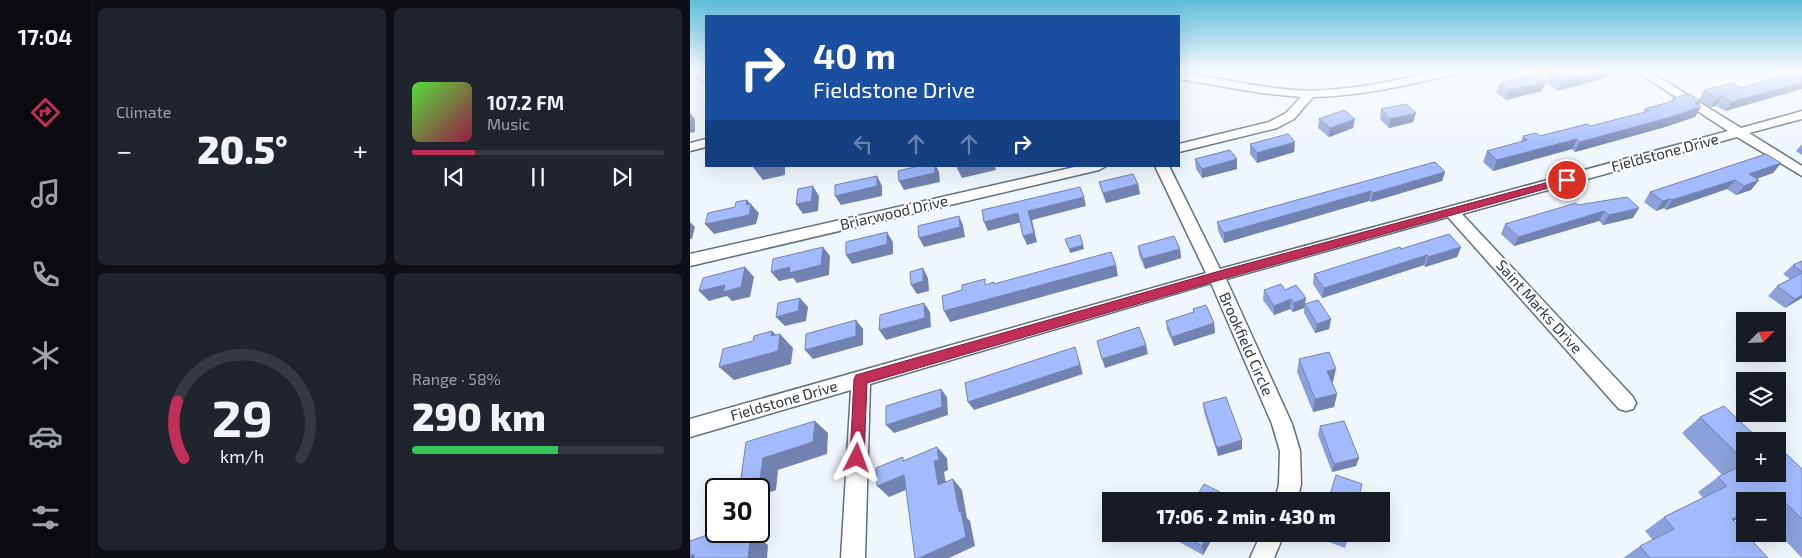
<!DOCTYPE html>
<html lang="en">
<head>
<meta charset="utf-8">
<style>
  :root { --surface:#171b24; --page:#20242c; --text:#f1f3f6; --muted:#9ea1a6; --line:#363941; --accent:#bf2f58 }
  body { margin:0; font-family:"Exo 2",sans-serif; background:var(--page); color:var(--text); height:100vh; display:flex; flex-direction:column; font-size:19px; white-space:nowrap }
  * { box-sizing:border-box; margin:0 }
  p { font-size:16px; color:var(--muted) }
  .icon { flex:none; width:28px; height:28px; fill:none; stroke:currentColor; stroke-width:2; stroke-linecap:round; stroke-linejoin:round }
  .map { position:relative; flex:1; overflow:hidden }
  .details { display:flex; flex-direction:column; gap:8px; padding:8px; background:#0d0f14; width:600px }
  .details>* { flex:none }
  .hud { position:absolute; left:15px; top:15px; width:475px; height:152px; border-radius:0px; box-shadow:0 5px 20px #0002; background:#1a4fa0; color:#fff; overflow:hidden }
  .needle { width:32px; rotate:66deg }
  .buttons { position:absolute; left:1046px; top:312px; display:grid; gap:10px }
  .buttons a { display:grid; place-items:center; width:50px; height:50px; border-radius:0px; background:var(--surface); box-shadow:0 5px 20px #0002; font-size:25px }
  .speed { position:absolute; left:15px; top:478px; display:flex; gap:10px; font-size:25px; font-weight:700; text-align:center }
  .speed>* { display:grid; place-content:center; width:65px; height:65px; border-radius:50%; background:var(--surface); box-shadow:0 5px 20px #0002; line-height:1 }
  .speed .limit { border:2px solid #111; border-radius:8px; background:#fff; color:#111 }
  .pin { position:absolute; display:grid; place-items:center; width:42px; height:42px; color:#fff; margin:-21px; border:2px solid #fff; border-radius:50%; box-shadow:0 1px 5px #0007 }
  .me { position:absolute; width:55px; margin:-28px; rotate:3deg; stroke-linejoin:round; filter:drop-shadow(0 0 4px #0008) }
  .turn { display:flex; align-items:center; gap:18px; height:105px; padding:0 25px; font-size:22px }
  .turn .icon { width:65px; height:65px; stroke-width:2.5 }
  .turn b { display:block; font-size:35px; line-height:42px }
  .lanes { display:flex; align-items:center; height:48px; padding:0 25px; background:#0003; justify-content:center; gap:25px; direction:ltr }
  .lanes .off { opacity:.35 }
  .big { font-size:38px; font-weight:800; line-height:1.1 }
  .details .widget { flex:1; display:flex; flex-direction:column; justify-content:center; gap:8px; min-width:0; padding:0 18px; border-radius:8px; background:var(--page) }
  .details .dial { align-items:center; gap:0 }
  .dial svg { height:130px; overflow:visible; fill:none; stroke:var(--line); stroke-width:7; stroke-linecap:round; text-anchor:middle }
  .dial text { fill:var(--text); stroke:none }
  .song { display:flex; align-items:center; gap:15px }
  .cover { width:60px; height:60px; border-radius:8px; background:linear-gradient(135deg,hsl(110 70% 55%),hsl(340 70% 35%)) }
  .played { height:5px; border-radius:2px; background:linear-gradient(90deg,var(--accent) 25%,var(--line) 25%) }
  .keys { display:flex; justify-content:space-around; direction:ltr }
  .heat { display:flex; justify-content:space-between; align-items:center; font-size:28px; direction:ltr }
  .charge { height:8px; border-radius:4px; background:linear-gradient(90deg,#34c759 58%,var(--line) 0) }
  .details .tiles { flex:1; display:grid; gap:8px; grid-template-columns:repeat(2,1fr) }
  .trip { position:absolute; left:412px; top:492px; width:288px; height:50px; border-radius:0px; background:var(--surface); box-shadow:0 5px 20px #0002; font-weight:800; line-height:50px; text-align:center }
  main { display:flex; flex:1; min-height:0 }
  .menu { display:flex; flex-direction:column; width:90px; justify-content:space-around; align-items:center; background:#090b0e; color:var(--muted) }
  .menu .icon { width:35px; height:35px }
  .menu .selected { color:var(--accent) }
  .menu b { font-size:22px; color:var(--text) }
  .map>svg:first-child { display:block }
</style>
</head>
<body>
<main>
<nav class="menu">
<b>17:04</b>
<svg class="icon selected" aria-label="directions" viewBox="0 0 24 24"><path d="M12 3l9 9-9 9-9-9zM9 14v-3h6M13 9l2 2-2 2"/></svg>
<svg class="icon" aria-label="music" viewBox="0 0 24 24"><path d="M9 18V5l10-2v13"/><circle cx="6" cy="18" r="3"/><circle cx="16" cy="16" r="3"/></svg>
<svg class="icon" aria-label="phone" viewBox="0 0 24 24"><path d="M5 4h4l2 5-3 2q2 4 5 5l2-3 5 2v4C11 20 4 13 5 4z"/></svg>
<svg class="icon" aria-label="climate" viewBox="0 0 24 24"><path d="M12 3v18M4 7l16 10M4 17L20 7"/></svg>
<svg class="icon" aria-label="car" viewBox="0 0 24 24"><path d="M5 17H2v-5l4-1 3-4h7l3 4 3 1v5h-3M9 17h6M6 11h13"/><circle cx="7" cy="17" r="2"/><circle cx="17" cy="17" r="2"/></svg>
<svg class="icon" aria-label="filters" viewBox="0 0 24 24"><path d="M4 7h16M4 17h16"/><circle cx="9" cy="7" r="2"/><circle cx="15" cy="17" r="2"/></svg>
</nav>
<section class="details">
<div class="tiles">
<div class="widget"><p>Climate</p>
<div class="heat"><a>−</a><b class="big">20.5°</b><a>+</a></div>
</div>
<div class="widget">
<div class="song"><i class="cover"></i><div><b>107.2 FM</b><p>Music</p></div></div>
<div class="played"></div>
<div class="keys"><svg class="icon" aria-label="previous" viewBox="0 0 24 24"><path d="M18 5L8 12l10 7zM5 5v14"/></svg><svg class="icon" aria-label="pause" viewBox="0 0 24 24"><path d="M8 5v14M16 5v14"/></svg><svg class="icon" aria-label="next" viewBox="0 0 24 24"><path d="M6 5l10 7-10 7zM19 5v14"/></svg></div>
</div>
<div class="widget dial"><svg viewBox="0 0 100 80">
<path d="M14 69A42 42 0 1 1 86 69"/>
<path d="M14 69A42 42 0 0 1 10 34" stroke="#bf2f58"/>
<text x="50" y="56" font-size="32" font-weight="700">29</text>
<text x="50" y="72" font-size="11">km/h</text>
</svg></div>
<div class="widget"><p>Range · 58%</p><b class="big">290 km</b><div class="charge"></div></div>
</div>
</section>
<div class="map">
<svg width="1112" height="558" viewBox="0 0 1112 558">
  <rect width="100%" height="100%" fill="#eff6fc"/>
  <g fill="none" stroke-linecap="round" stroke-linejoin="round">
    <defs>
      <path id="minor" d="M2 71H14L16 73V82L12 81Z
        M747 71H770L765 74C718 85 672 96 623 97L604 119 587 128 489 152V144L579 122 596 113 611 97 571 93 489 79V73C527 77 564 87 603 90 651 93 700 82 747 71Z
        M946 71H959L1051 128 1112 111V119L1059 133 1112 166V176L1047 137 772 214 943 397 946 403 943 409 936 411 929 409 758 217 536 279 602 424 610 451 611 484 607 501H585L589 484 590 451 582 424 521 283 180 384 175 558H151L161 390 0 437V419L516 273 465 166H479L530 269 1038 131Z
        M16 139V147L0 151V143Z
        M389 166H416L409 170 0 266V254Z
        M571 534H594L584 558H560Z"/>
    </defs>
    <!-- minor casing -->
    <use href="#minor" stroke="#60707d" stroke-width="3"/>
    <!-- minor -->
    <use href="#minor" fill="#fff" fill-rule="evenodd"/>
  </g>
  <!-- wall -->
  <path fill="#8ca1da" d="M868 71H920L917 78 867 91 856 83 859 74Z
    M1106 71 1036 111 1026 106 1021 107 1009 100 1014 90 1051 88Z
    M810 83 852 91 816 100 806 92Z
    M983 98 1009 105 1011 107 1005 117 975 127 885 152 882 149 803 171 793 162 797 151 831 142 833 136H850L901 126 953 113 955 109 980 102Z
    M691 109 723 122 699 128 690 119Z
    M629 119 663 128 639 137 628 128Z
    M560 144 604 152 567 163 560 154Z
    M1112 144V155L1106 151Z
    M505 159 547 169 512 178 506 169Z
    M1091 163 1083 173 1066 179 1069 180 1061 190 1046 195 1037 189 976 210 974 208 966 211 954 202 960 192Z
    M755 172 752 181 681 202 679 201 534 243 528 231 527 222Z
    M409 182 448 184 450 194 416 203 412 192Z
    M888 205 943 218 913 225 909 221 824 246 811 234 815 224Z
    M448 246 490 249 491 258 455 269 449 255Z
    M771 247 767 257 735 267 734 265 632 298 623 284 624 274 711 249Z
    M1112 261V298L1095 308 1078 296 1087 286 1100 279 1093 274 1103 265Z
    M574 290H595L616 298 615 304 641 319 639 329 625 333 614 313V308L603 312 600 309 584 315 573 300Z
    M503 309 524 323 525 333 484 346 477 330 476 321 503 312Z
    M609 359 643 382H642L647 394 644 407 623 412 607 372Z
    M513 403 552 440V449L528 456 514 412Z
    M1010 417 1055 441V474L1112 469V558L1088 533V501H1055V515L1044 521 1078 558H933L950 546 963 540 955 531 974 517 1013 498 1008 492 1028 477 1032 475 992 433Z
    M630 426 669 458 666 466 642 472 628 435Z
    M487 534H525L513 555 489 542Z
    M629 534H660L655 548 628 538Z"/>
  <!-- shaded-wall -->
  <path fill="#7283b1" d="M911 71H920L917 78 867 91 871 82Z
    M856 82 852 91 816 100 820 90Z
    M1112 82V89L1036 111 1042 102Z
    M1032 96 1026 106 1021 107 1027 98Z
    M1011 101 1007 108 1011 107 1005 117 975 127 885 152 890 142Z
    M0 113 5 119V132L0 133Z
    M726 113 723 122 699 128 700 119Z
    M665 119 663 128 639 137 640 128Z
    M887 139 882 149 803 171 807 160Z
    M605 142 604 152 567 163V153Z
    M547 159V169L512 178V169Z
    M1091 163 1083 173 1052 184 1059 174Z
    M62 166H95V175L73 180Z
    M245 166H246L249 172 250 182 214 190 209 181Z
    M277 166H305L306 170 272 178 267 168Z
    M755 172 752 181 681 202 683 193Z
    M187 176 192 186V196L151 205 145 196Z
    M1045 180 1037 189 976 210 982 200Z
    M1069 180 1061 190 1046 195 1054 186Z
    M448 184 450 194 416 203 413 193Z
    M123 186 129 196 128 211 113 214 106 204Z
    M681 191 679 201 534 243V233Z
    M394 197 396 206 342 220 347 242 337 245 333 236 338 211Z
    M980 199 974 208 966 211 973 201Z
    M57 200 69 213 66 224 24 234 15 224 56 205Z
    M949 208 943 218 913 225 919 215Z
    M914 211 909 221 824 246 828 237Z
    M328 213 332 222 298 231 294 222Z
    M269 216 273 225 275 237 234 247 229 238Z
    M0 222 5 227 2 239H0Z
    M197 232 203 242V254L162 264 156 255Z
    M393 245 394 249 380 253 379 249Z
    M133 247 140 256 139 275 107 283 103 278 89 281 81 272Z
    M771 247 767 257 735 267 738 257Z
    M490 249 491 258 455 269 453 259Z
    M737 255 734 265 632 298 634 288Z
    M426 265 428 276 260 322 254 311 304 284V282L309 294Z
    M55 267 64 277 60 297 42 301 37 296 19 301 9 291Z
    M233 268 238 278 239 291 227 294 221 285Z
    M1112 295V298L1095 308 1105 299Z
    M110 298 118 307 116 321 95 326 86 317Z
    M616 298 614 308 603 312 604 303Z
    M601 299 600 309 584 315V306Z
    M234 303 240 312 241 327 196 340 189 330Z
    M641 319 639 329 625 333 627 324Z
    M166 320 173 329V345L123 359 115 350Z
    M524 323 525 333 484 346 482 337Z
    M82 331 89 338 90 334 103 348 101 364 44 380 29 367 81 336Z
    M456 345 458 354 415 368 412 359Z
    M385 347 393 374 284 410 278 402Z
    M646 369 643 382 635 384 637 371Z
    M251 389 257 397 258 415 204 433 196 425Z
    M647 394 644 407 623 412 625 399Z
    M125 421 138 433 137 454 88 470 86 490 69 496V489H54L50 486 73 458Z
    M552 440V449L528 456 527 448Z
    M247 447 257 458 258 470 254 472 258 496 248 485 244 461Z
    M669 458 666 466 642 472 644 464Z
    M214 475 225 486 199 497 187 486Z
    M263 479 272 490 277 518 280 521 285 546 259 558H229L269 512Z
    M1055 513V515L1020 533 1042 519Z
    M53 531H69L72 533 71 540 78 545 77 558H58L52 538Z
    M518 534H525L513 555 512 546Z
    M4 554 12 558H0V556Z"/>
  <!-- building -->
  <path fill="#a3bbfd" stroke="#7283b1" d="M868 71H911L871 82 859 74Z
    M1106 71H1112V82L1042 102 1032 96 1027 98 1014 90 1042 83 1051 88Z
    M845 74 856 82 820 90 810 83Z
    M999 94 1011 101 1005 103 1011 107 981 117 890 142 887 139 807 160 797 151 837 140 833 136 846 133 850 136 897 124 901 126 959 111 955 109 986 100 983 98Z
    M716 104 726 113 700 119 691 109Z
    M654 110 665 119 640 128 629 119Z
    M598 134 605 142 567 153 560 144Z
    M540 150 547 159 512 169 505 159Z
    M1076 154 1091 163 1059 174 1069 180 1054 186 1045 180 982 200 980 199 973 201 960 192Z
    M745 162 755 172 683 193 681 191 534 233 527 222Z
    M229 166H245V173L209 181 208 171Z
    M267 166H277L267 168Z
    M443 174 448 184 413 193 409 182Z
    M187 176V186L145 196V185Z
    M123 186 121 201 106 204 108 189Z
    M390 187 394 197 338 211 344 233 333 236 328 213 294 222 292 210Z
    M937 197 949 208 919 215 914 211 828 237 815 224 886 203 888 205Z
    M57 200 56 205 61 204 59 215 15 224 18 213 45 207 46 202Z
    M269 216 270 227 229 238 228 226Z
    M197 232V244L156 255V242Z
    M759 234 771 247 738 257 737 255 634 288 624 274 710 247 711 249Z
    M390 235 393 245 379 249 375 239Z
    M484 236 490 249 453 259 448 246Z
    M133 247 131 265 99 273 100 267 81 272 83 259Z
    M421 252 426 265 254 311 252 296 272 290V285L295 279V285L304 282V284Z
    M1112 261V272L1103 265Z
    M55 267 51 287 33 292 35 285 9 291 13 278Z
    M233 268V281L221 285 220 272Z
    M1112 273V295L1105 299 1087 286Z
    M591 284 595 290 606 285 616 298 604 303 601 299 584 306 574 290Z
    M110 298 108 311 86 317 88 303Z
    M628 300 641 319 627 324 615 304Z
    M234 303 235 318 189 330 190 315Z
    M516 305 524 323 482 337 476 321 504 312 503 309Z
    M166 320V336L115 350 116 334Z
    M449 327 456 345 412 359 407 341Z
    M82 331 81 336 90 334 88 351 29 367 33 349 63 341 64 336Z
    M385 347 390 365 278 402 275 383Z
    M639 352 646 369 637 371 647 394 625 399 609 359Z
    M251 389 252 407 196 425V406Z
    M536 397 552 440 527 448 513 403Z
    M1034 406 1071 441H1055V461L1010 417Z
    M125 421 123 442 73 458 70 479 50 486 56 442Z
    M654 421 669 458 644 464 630 426Z
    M247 447 249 460 244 461 248 485 263 479 269 512 271 511 276 537 229 558H225L214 475 187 486 186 468 213 457V461Z
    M1089 447 1112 469V519L1089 496 1078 501H1055V513L1042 519 1078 558H960L950 546 984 529 974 517 1037 486 1028 477 1055 464V474H1088V448Z
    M646 475 672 484 668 501H638Z
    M514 484 538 496 535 501H504Z
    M28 531H53L52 538 61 534 58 558H4V554L0 556V541Z
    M490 534H518L512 546Z
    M648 534H660L659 538Z"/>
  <!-- sky -->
  <linearGradient id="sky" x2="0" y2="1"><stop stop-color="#5dbddb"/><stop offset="0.47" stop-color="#f8fbfe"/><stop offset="1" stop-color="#f8fbfe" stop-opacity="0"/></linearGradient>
  <rect width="1112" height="150" fill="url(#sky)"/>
  <!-- route -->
  <path fill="#bf2f58" stroke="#7c1f39" d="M877 177 881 180 880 182 526 281 177 383 174 458 172 463 167 465 162 463 160 458 164 379 166 375 526 272Z"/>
  <g text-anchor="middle" stroke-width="4" stroke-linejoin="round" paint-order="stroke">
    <!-- street labels -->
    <g font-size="15" fill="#30373d" stroke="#fff">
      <text transform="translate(975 153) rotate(-15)" y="5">Fieldstone Drive</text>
      <text transform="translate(204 213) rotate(-13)" y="5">Briarwood Drive</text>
      <text transform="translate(849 307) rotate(48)" y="5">Saint Marks Drive</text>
      <text transform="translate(556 344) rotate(66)" y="5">Brookfield Circle</text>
      <text transform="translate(94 401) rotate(-16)" y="5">Fieldstone Drive</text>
    </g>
  </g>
</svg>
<div class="buttons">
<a><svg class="needle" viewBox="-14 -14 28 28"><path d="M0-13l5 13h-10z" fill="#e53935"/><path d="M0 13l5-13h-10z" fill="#9ea1a6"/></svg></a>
<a><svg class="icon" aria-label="layers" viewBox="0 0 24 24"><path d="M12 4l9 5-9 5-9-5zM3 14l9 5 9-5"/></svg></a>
<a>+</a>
<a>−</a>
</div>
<div class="speed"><div class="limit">30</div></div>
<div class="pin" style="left:877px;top:180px;background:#d93025"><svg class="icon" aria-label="arrive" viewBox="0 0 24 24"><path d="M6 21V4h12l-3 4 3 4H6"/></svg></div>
<svg class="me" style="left:167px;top:458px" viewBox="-20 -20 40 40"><path d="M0-17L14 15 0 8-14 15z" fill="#bf2f58" stroke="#fff" stroke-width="4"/></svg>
<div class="trip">17:06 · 2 min · 430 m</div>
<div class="hud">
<div class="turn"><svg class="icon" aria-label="right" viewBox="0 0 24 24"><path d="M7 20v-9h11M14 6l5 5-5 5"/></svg><div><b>40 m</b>Fieldstone Drive</div></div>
<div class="lanes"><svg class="icon off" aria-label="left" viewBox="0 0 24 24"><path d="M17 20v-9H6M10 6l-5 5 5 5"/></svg><svg class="icon off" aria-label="ahead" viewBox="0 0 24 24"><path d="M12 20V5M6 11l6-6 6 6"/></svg><svg class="icon off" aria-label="ahead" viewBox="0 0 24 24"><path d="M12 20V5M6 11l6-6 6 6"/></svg><svg class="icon" aria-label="right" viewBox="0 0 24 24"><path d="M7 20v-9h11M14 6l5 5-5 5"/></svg></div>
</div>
</div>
</main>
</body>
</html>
